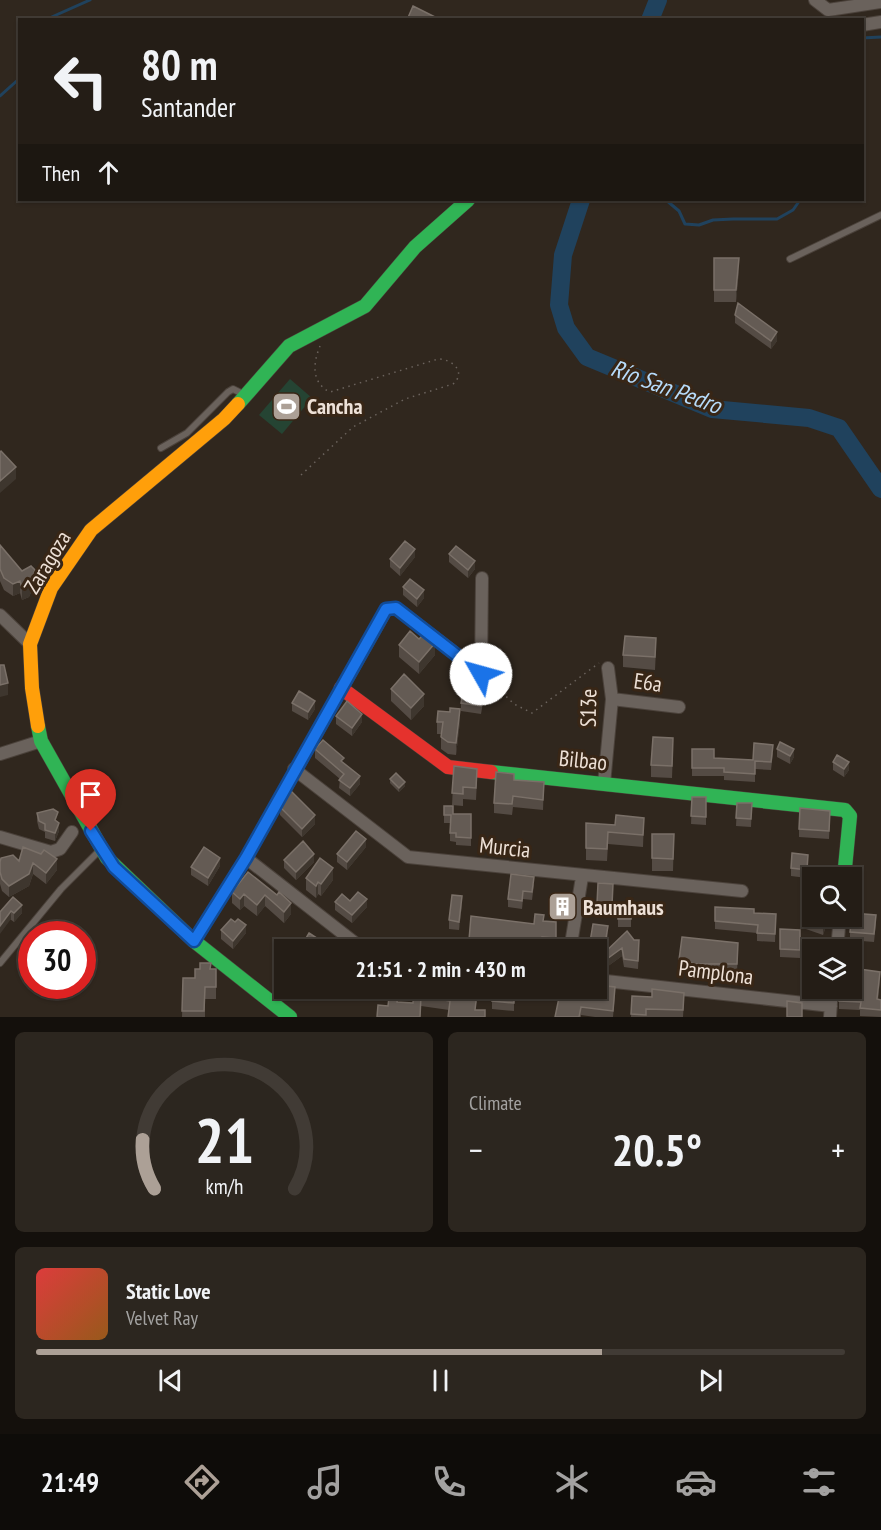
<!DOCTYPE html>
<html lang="en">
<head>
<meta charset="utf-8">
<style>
  :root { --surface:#241d16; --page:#2c261f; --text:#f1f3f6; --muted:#a3a2a1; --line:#413b35; --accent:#aca096 }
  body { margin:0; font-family:"PT Sans Narrow",sans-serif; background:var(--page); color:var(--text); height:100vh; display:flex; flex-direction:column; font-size:22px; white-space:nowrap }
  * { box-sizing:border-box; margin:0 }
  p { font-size:20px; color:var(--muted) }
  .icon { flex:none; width:33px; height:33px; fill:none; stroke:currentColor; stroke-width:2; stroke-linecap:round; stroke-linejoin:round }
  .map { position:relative; height:1017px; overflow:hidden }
  .sheet { display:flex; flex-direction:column; gap:15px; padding:15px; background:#14100c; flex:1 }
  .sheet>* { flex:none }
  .guide { position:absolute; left:18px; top:18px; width:846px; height:183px; border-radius:0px; box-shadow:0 2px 4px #0004,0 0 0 2px var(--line); background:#241d16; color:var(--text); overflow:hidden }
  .buttons { position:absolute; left:802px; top:867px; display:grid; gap:12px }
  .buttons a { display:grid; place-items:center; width:60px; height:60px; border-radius:0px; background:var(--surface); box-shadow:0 2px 4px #0004,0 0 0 2px var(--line); font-size:30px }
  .speed { position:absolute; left:18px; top:921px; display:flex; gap:12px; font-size:30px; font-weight:700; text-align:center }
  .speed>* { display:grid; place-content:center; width:78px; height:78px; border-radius:50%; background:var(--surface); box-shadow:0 2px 4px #0004,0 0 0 2px var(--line); line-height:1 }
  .speed .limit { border:9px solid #d22; background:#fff; color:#111 }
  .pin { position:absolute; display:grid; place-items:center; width:51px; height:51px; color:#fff; margin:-62px -26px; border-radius:50% 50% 50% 0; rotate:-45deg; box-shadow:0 0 6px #0007 }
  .pin .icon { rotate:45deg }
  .me { position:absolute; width:66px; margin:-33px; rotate:308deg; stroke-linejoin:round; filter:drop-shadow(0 0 4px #0008) }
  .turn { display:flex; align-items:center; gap:21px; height:126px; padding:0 24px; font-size:27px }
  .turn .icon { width:78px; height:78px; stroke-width:2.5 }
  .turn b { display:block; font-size:42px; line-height:51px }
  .then { display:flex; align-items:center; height:57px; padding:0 24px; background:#0003; gap:12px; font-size:22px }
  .big { font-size:45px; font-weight:800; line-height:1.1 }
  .sheet .tile { flex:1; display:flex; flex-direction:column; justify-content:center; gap:9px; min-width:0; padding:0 21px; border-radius:9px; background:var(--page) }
  .sheet .dial { align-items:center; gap:0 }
  .dial svg { height:156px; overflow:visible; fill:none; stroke:var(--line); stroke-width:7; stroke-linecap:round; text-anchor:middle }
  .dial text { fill:var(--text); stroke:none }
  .song { display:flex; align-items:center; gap:18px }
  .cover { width:72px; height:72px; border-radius:9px; background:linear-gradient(135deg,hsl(0 70% 55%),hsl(30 70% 35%)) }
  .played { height:6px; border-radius:3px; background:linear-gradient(90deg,var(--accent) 70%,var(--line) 70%) }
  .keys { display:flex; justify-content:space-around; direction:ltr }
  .heat { display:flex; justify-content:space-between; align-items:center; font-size:33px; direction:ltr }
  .sheet .tiles { flex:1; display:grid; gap:15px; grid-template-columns:1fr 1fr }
  .tile:last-child { grid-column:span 2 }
  .trip { position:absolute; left:274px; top:939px; width:333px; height:60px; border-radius:0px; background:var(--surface); box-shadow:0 2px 4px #0004,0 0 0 2px var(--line); font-weight:800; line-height:60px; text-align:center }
  .dock { display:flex; height:96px; justify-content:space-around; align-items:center; background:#0e0c09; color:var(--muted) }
  .dock .icon { width:42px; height:42px }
  .dock .on { color:var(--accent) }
  .dock b { font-size:27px; color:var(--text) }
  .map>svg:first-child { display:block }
</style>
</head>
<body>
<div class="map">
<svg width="881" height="1017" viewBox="0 0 881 1017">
  <rect width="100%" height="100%" fill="#30271e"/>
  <!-- green -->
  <path fill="#254433" d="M290 379 312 398 282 434 259 415Z"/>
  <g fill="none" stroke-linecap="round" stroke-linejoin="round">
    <!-- stream -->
    <path stroke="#20425d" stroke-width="3" d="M45 20 90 0
      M862 38 881 37
      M0 96 20 78
      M666 200 679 211 685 224 699 225 713 220 733 219H777L793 210 800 200"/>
    <!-- river -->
    <path stroke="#20425d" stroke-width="18" d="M650 20 658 0
      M581 200 563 255 559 305 566 328 587 357 712 409 809 418 839 428 881 489"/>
    <defs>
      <path id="lane" d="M790 259 881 215
        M161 448 187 433 228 392 233 389 243 394
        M0 963 61 889 101 849"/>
      <path id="street" d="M815 0 828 10 881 2
        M862 25 881 22
        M0 615 30 644
        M481 673 482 578
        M612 699 679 707
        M0 754 41 741
        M294 769 408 857 742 891
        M604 784 612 699 608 668
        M0 837 51 852 60 849 72 832
        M246 858 364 950
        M194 941 246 858 386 610 396 608 481 673
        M570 950 582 877
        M837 950 840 916
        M597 980 831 1006
        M830 1017 832 988"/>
      <path id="fast" d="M238 404 289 346 365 306 415 247 468 200
        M38 726 41 741 107 858 194 941 290 1017
        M491 772 845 810 850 816 844 878"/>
      <path id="slow" d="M38 726 32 688 30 644 51 588 91 530 224 419 238 404"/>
      <path id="jam" d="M341 688 448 767 491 772"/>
    </defs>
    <!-- lane casing -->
    <use href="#lane" stroke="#4b423b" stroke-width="8"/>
    <!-- street casing -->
    <use href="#street" stroke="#4b423b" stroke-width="14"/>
    <!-- fast casing -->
    <use href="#fast" stroke="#4b423b" stroke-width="15"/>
    <!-- slow casing -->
    <use href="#slow" stroke="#4b423b" stroke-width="15"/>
    <!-- jam casing -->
    <use href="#jam" stroke="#4b423b" stroke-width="15"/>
    <!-- path -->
    <path stroke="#6b635d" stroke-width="1.5" stroke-dasharray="1.5 4.5" stroke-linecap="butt" d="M301 475 353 427 405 399 453 384C467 372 452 359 438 359L330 392C311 383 313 363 320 346
      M489 680 514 704 532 713 599 663"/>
    <!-- lane -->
    <use href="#lane" stroke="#6a625c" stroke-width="6"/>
    <!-- street -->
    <use href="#street" stroke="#6a625c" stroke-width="12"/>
    <!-- fast -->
    <use href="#fast" stroke="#30b455" stroke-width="14"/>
    <!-- slow -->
    <use href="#slow" stroke="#ff9f0a" stroke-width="14"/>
    <!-- jam -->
    <use href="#jam" stroke="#e5322d" stroke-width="14"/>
  </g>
  <!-- wall -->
  <path fill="#544b44" d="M714 258 739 270 736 302H714Z
    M735 315 777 341 771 349 735 323Z
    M0 545 22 571 35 583 29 597 22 600 20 593 13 596 4 590 0 581Z
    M449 554 475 569 468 578 449 562Z
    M415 557 400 576 390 567V559Z
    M403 587 424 598 417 607 403 595Z
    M399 645 435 655 419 674 399 657Z
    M656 650 655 670 623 667V655Z
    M391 689 424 706 411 720 391 701Z
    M484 697 481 714 461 711V703Z
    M292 703 315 709 308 720 292 711Z
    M450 712 460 721 456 755 448 754 441 749V734H437V722Z
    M336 716 362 722 352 736 336 724Z
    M315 749 344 763 360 784 350 796 339 788 340 779 315 758Z
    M692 749 714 758 753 760 773 753 771 770 755 769V782L724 780V776H692Z
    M777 749 794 757 790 764 777 757Z
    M673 750 672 778 651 777V765Z
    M833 762 849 770 844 777 833 770Z
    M454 766 477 781 476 800 463 799V806L452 805Z
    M390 779 405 786 399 792 390 783Z
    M514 780 544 782 543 810 513 807 512 815 494 813V803Z
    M692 797H706V825L691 824Z
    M737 803H752L751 827 736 826Z
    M280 807 315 824 302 837 280 815Z
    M37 813 57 822 59 831 55 841 45 838V832L39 829 37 821Z
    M453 814H471V846L456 845V842L450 841V823H444V815Z
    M644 818 643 847 608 844 607 861 586 860V823L615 825Z
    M830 819 829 839 799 837V829Z
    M652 834H674L673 871H652Z
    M23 847 57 870 46 884 33 874 29 886 9 897 2 891 0 884V862L19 861Z
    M366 847 347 870 337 862V854Z
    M284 860 314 862 296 880 284 868Z
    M808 863 807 878 791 876V868Z
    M220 866 208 886 191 875V867Z
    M248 872 291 914 284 923 265 906 257 916 244 906 240 910 232 903V892Z
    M306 878 333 880 321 896 318 894 316 898 306 890Z
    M534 884 532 900 523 899 522 909 508 907V899Z
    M613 892 612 913 597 912V904Z
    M806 893 813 916 826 926 823 935 803 928V920L805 917 801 915V907Z
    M350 901 367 907 352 923 335 910V902Z
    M462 904 459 930 449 929V920Z
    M22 905V913L14 922 0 912Z
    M618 909H631V927H618Z
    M754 913 776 914 775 942 757 941V933L715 929V921Z
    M544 921 556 922V947L542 946 541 950 469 949V940Z
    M235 922 246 933 233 949 221 939V930Z
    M876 923 874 942 850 940V932Z
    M780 929 800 930V958L780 957Z
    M627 931 639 948 638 969 624 967 622 956 604 969 600 965V957L605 952 597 951V950H590V942L608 935 606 952Z
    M738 951 737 972H695L679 968V960Z
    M210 969H216V999H205V1017H182L183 978H195Z
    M880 980 878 1000H881V1017L860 1016V1010L839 1009V1001L849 990Z
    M379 988H399L398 1002 413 1003 414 988H466V991L477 1003 449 1010 421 1006 420 1017H377L388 1006 389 998 379 997Z
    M523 988V991L514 1000V1011L492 1009V1001L496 991Z
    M615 995 613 1017H595L581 1015V1017H555Z
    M632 996 684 1001 683 1017H631Z"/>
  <!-- shaded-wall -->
  <path fill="#3e362e" d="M739 258V270L736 302V290Z
    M777 332V341L771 349V341Z
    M16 467V479L0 493V481Z
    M415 549V557L400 576V568Z
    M475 561V569L468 578V570Z
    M35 570V583L29 597 22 600V588Z
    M20 581V593L13 596V584Z
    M424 590V598L417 607V599Z
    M435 643V655L419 674V662Z
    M8 683V695L0 697V685Z
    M424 694V706L411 720V708Z
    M315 701V709L308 720V712Z
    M460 709V721L456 755V743Z
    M362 714V722L352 736V728Z
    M794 749V757L790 764V756Z
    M849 762V770L844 777V769Z
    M360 776V784L350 796V788Z
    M405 782V786L399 792V788Z
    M315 815V824L302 837V829Z
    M59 823V831L55 841V833Z
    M366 839V847L347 870V862Z
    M314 854V862L296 880V872Z
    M220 858V866L208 886V878Z
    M57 859V870L46 884V873Z
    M33 863V874L29 886 9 897V886Z
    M333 868V880L321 896V884Z
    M318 882V894L316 898V886Z
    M244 894V906L240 910V899Z
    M265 895V906L257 916V905Z
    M462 896V904L459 930V922Z
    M367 899V907L352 923V915Z
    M291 903V914L284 923V912Z
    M22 905V913L14 922V913Z
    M11 911V919L0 934V926Z
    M826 918V926L823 935V927Z
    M246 925V933L233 949V941Z
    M608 926V935L605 952V944Z
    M622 948V956L604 969V961Z
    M880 972V980L877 1007V999Z
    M518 988H523V991L514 1000V1011V993Z"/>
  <!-- building -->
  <path fill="#645b54" stroke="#7a7068" stroke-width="1.5" d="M413 6 441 20H407Z
    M714 258H739L736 290H714Z
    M738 303 777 332 771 341 735 315Z
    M1 451 16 467 0 481V452Z
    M405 541 415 549 400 568 390 559Z
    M0 545 22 571 31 566 35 570 29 585 22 588 20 581 13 584 4 578 0 569Z
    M456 546 475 561 468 570 449 554Z
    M410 579 424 590 417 599 403 587Z
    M410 631 419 639 424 634 435 643 419 662 399 645Z
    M625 636 656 638 655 657 623 655Z
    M0 665H4L8 683 0 685Z
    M404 674 424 694 411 708 391 689Z
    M464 686 484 689 481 706 461 703Z
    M299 691 315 701 308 712 292 703Z
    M347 701 362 714 352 728 336 716Z
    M450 708 460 709 456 743 448 742 441 737 443 722H437L438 711 450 712Z
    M653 737 673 738 672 766 651 765Z
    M323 740 344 758 341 761 360 776 350 788 339 780 344 774 315 749Z
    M780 742 794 749 790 756 777 749Z
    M754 743 773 745 771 762 755 761V774L724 772V768H692V749H714V758L753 760Z
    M837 755 849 762 844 769 833 762Z
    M454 766 477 769 476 788 463 787V794L452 793Z
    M496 772 514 774V780L544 782 543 800 513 796 512 804 494 803Z
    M396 773 405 782 399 788 390 779Z
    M290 790 315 815 302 829 280 807Z
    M692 797H706V817L691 816Z
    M737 803H752L751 819 736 818Z
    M444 806H453V814H471V838L456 837V833H450L451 815H444Z
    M800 808 830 811 829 831 799 829Z
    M53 809 58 812 55 820 59 823 55 833 45 830V824L39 821 37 813Z
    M616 815 644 818 643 835 608 832 607 849 586 848V823L615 825Z
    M356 831 366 839 347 862 337 854Z
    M652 834H674L673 859 652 858Z
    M303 841 314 854 296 872 284 860Z
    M23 847 41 854 44 850 57 859 46 873 33 863 29 874 9 886 2 879 0 872V862L1 858 13 855 19 861Z
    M204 847 220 858 208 878 191 867Z
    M792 853 808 855 807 870 791 868Z
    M320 858 333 868 321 884 318 882 316 886 306 878Z
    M248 872 277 895 279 892 291 903 284 912 265 895 257 905 244 894 240 899 232 892Z
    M511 874 534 877 532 892 523 891 522 901 508 899Z
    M598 883 613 884 612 905 597 904Z
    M358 892 367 899 352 915 335 902 342 894 350 901Z
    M806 893 813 895V916H822L826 918 823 927 803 920 807 909 801 907Z
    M452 895 462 896 459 922 449 920Z
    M13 897 22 905 14 913 11 911 0 926V912Z
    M715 907 754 909V913L776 914 775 934 757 933 758 925 715 921Z
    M618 909H631V919H618Z
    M852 913 876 915 874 934 850 932Z
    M535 914 544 915 543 921 556 922V938L542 937 541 943 469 940 471 916 534 924Z
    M231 919 235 922 238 919 246 925 233 941 221 930Z
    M593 924 608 926 605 944 590 942Z
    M780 929 800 930V950L780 949Z
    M627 931 634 940H639L638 961 624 959 622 948 604 961 600 957Z
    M309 933 335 950H299Z
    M682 937 738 943 737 964H695L679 960Z
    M200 963H211L210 969H216V987H205L204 1011H182L183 978H195V969H200Z
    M852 968 880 972 877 999 881 1000V1010L860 1008 861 1002 839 1001 840 990H849V988H852Z
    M597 985 615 987 613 1011 581 1007 579 1017H555L561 988H597Z
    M390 988H398L397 1002 413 1003 414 988H465V991L477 993 475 1010H485V1017H448L450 1001 421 996 420 1017H377L378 1005 388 1006Z
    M496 988H518L514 993V1003L492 1001 493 991H496Z
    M652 989 684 993 683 1010 646 1009V1015L631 1014 632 996 652 997Z
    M787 1001 802 1003V1017H787Z"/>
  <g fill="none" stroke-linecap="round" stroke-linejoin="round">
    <defs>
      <path id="route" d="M91 831 114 867 194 941 246 858 386 609 396 608 481 674"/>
    </defs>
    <!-- route casing -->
    <use href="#route" stroke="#114b97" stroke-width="15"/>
    <!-- route -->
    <use href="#route" stroke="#1a73e8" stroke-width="10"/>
  </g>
  <!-- icons -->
  <defs>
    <symbol id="stadium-square" viewBox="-11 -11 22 22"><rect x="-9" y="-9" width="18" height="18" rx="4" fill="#aca096" stroke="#382616"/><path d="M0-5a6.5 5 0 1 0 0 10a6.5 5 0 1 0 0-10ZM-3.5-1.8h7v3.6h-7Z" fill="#fff"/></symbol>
    <symbol id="building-square" viewBox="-11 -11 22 22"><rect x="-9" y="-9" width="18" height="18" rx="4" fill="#aca096" stroke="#382616"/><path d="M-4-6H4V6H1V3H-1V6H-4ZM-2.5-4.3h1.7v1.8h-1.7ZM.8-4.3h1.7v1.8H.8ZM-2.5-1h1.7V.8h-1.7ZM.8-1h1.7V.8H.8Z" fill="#fff"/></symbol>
  </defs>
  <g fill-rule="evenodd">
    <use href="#stadium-square" x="270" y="390" width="33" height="33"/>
    <use href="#building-square" x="546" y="890" width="33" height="33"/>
  </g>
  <g text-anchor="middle" stroke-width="6" stroke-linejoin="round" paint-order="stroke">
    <!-- poi labels -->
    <g font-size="22" font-weight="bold" fill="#eee1d7" stroke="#382616" text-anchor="start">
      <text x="307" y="414">Cancha</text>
      <text x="583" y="915">Baumhaus</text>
    </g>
    <!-- street labels -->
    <g font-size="22" fill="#eee1d7" stroke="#382616">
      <text transform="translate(47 562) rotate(-59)" y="8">Zaragoza</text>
      <text transform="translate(648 682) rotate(8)" y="8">E6a</text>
      <text transform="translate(588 708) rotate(-89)" y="8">S13e</text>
      <text transform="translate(583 760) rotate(6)" y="8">Bilbao</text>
      <text transform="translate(505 847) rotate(6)" y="8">Murcia</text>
      <text transform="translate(716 972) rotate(7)" y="8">Pamplona</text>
    </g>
    <!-- water labels -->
    <g font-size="24" font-style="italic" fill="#b6dbfa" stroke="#382616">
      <text transform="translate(666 387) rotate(20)" y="8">Río San Pedro</text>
    </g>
  </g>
</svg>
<div class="buttons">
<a><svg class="icon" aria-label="search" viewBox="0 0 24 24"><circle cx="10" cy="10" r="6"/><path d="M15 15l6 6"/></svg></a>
<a><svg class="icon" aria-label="layers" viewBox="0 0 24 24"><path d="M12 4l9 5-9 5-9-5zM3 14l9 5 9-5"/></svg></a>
</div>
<div class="speed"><div class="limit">30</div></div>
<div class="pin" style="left:91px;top:831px;background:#d93025"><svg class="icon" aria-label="arrive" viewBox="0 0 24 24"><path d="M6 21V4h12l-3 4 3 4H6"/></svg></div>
<svg class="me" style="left:481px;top:674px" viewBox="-20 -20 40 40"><circle r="19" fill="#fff"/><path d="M0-13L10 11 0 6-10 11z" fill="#1a73e8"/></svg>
<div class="trip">21:51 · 2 min · 430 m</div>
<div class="guide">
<div class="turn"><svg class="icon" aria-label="left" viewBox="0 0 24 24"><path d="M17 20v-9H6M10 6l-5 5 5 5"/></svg><div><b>80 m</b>Santander</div></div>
<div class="then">Then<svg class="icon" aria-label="ahead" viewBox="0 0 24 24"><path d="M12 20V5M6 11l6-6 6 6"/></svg></div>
</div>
</div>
<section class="sheet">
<div class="tiles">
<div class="tile dial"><svg viewBox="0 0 100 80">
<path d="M14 69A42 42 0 1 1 86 69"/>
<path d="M14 69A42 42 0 0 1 8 44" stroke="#aca096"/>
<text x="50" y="56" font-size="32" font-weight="700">21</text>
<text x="50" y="72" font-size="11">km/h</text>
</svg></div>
<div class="tile"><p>Climate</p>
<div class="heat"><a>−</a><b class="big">20.5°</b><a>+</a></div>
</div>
<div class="tile">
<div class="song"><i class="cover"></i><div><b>Static Love</b><p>Velvet Ray</p></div></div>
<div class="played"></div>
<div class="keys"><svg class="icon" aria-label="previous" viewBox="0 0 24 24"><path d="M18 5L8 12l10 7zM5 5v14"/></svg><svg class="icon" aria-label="pause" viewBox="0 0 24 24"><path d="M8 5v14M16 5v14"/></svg><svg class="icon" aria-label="next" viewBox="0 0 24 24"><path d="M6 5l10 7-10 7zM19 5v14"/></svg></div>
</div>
</div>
</section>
<nav class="dock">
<b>21:49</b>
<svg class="icon on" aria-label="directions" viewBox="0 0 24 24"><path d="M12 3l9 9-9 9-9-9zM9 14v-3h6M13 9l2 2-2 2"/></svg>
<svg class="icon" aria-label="music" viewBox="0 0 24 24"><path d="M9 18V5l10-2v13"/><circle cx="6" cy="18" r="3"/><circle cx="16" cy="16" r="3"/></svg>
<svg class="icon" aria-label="phone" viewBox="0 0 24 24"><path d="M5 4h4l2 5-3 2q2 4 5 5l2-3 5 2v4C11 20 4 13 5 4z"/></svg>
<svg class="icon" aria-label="climate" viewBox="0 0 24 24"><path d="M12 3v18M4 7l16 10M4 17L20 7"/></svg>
<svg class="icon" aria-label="car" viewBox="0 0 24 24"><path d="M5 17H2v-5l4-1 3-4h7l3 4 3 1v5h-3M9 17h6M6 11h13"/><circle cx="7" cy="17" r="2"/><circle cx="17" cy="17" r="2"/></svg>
<svg class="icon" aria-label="filters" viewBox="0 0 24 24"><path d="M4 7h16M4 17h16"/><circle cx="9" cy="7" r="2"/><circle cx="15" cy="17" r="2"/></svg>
</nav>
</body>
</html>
